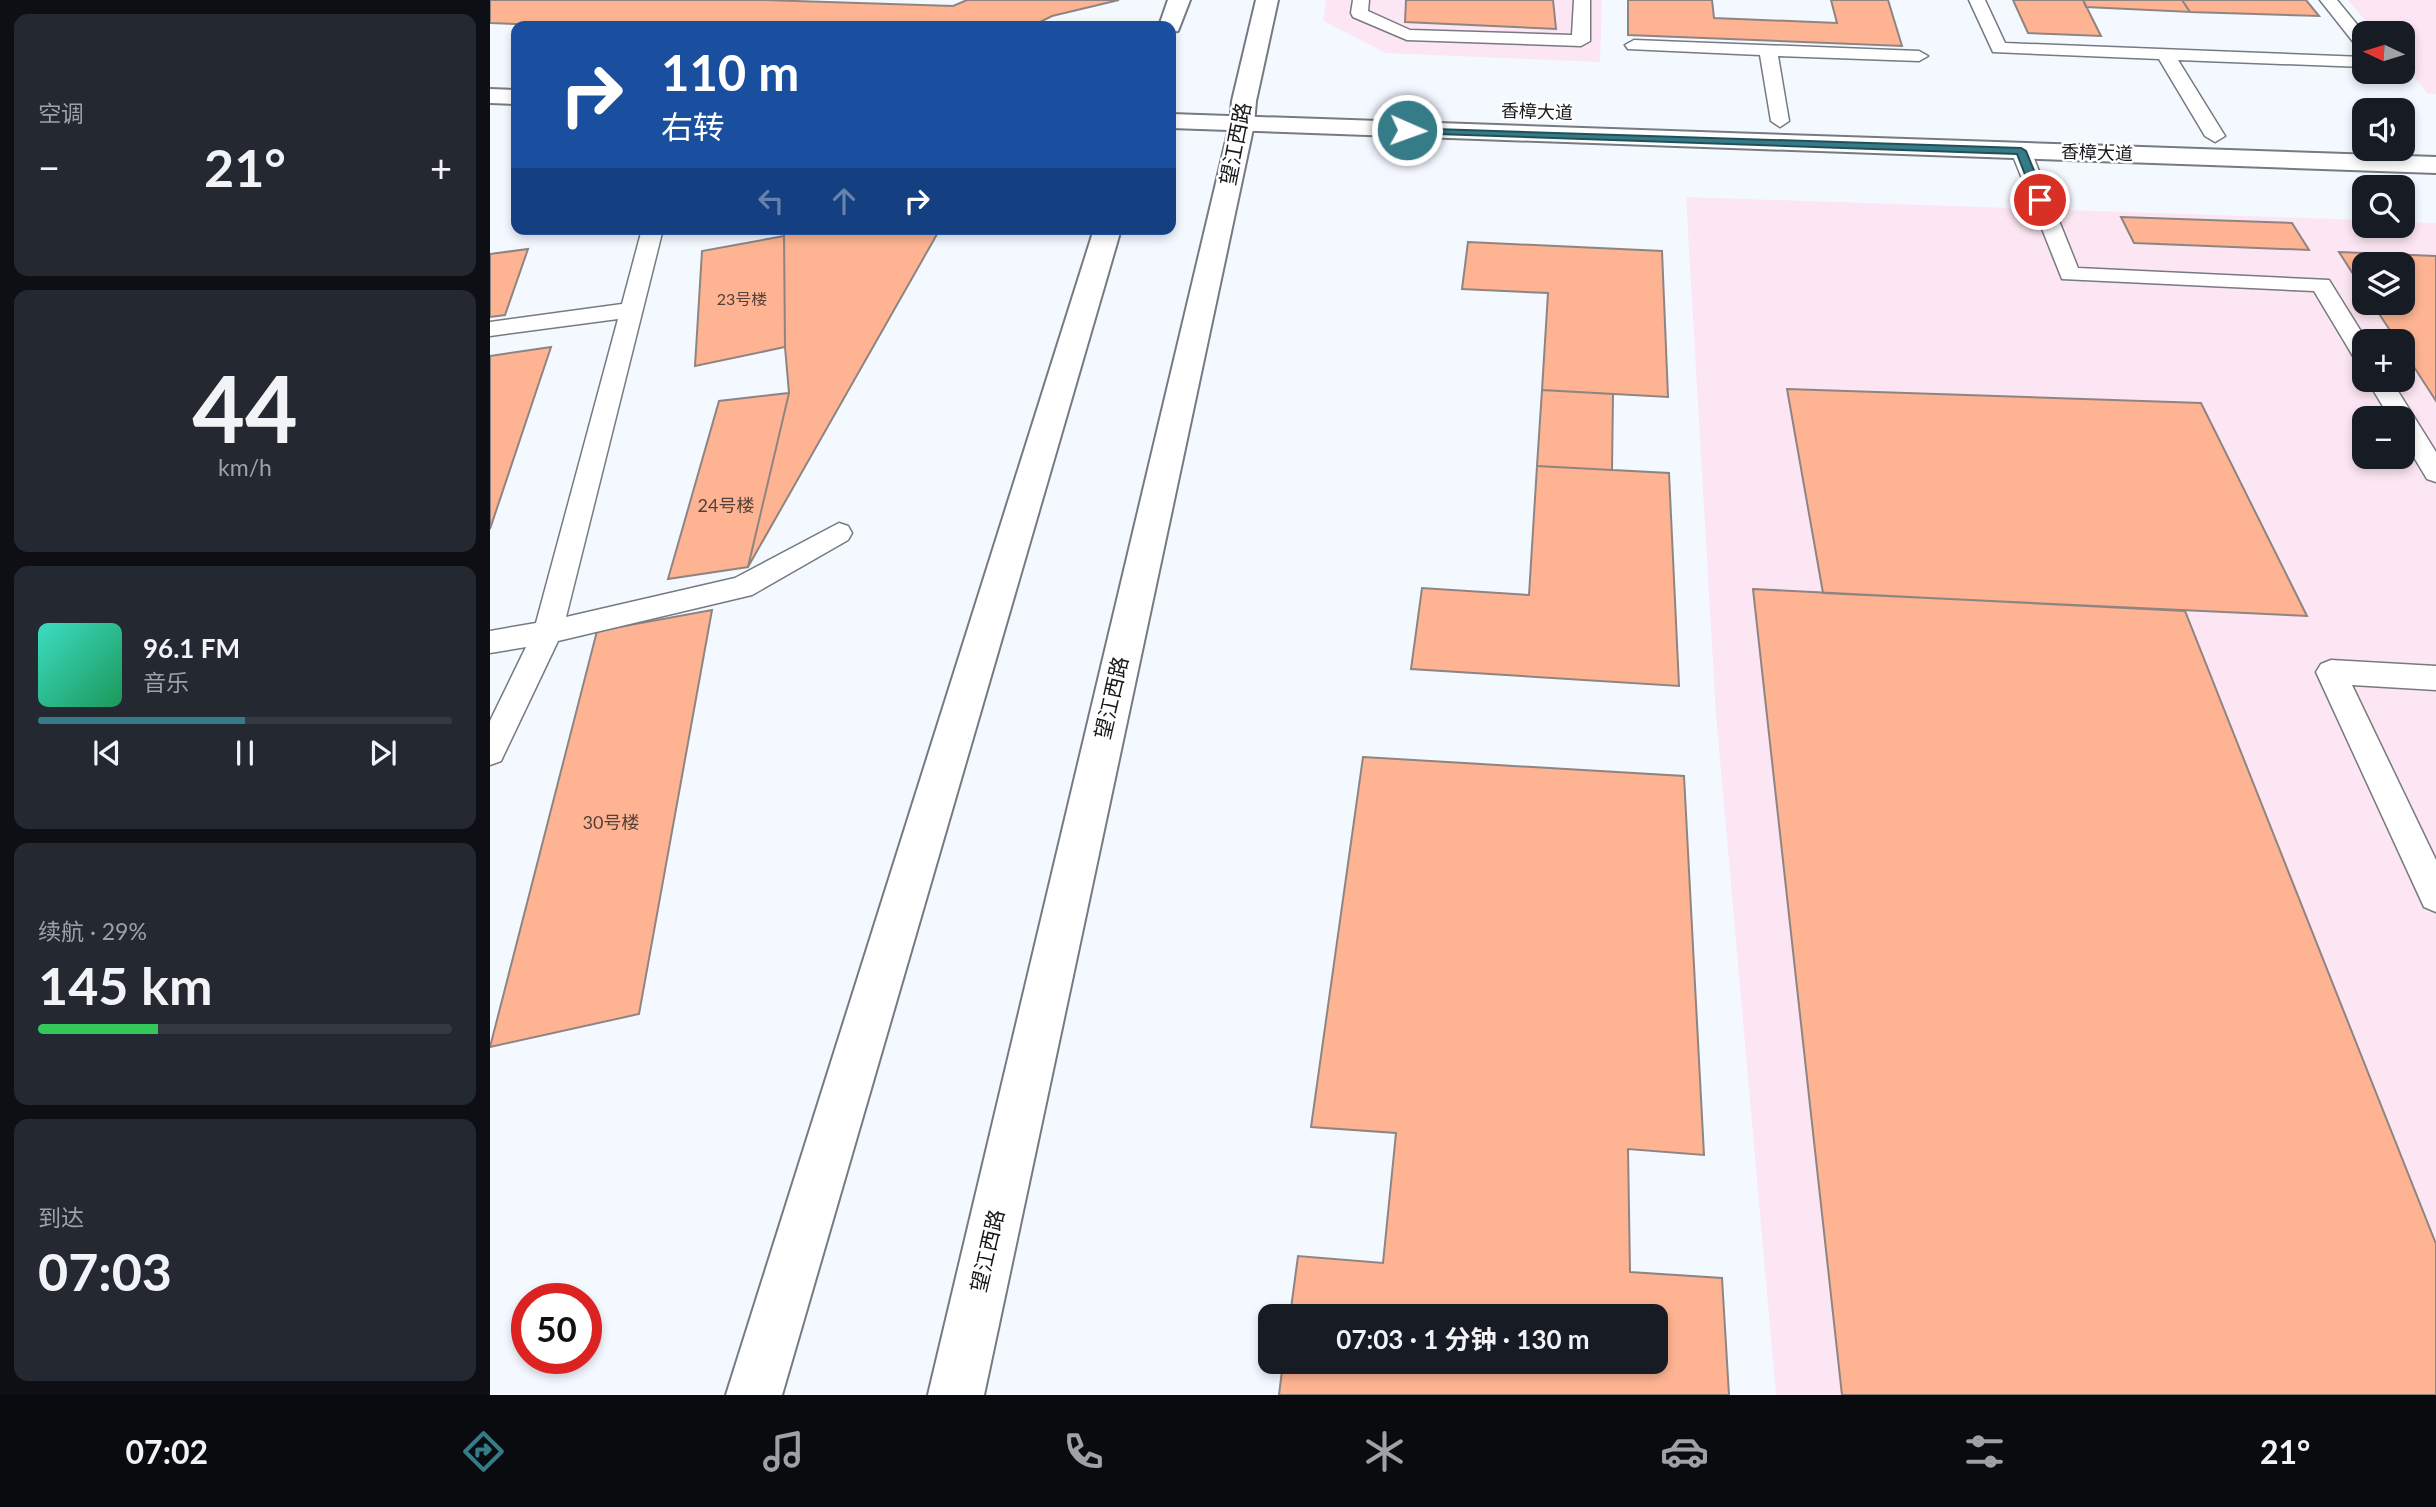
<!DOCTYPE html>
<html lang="zh">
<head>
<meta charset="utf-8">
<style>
  :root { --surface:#171b24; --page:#242831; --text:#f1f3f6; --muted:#9ea1a6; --line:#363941; --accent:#357b88 }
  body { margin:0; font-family:Lato,"Noto Sans SC",sans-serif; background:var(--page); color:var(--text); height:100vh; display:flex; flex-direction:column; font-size:26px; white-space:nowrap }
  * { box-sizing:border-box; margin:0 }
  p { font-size:23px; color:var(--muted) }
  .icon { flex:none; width:38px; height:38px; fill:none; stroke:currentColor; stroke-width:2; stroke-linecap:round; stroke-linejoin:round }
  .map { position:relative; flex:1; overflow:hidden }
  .sheet { display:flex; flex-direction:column; gap:14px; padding:14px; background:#0d0f14; width:490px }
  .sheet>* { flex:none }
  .top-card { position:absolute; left:21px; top:21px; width:665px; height:214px; border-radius:14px; box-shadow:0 4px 10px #0003; background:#1a4fa0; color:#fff; overflow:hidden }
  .needle { width:46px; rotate:274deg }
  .fabs { position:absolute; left:1862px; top:21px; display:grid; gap:14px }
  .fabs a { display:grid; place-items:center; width:63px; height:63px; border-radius:14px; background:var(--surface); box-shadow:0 4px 10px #0003; font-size:35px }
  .speed { position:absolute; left:21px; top:1283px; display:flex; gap:14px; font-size:35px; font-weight:700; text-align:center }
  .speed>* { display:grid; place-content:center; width:91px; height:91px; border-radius:50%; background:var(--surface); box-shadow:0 4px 10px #0003; line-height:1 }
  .speed .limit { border:10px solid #d22; background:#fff; color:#111 }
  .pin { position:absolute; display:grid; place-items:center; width:60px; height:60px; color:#fff; margin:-30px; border:4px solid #fff; border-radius:50%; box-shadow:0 2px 7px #0007 }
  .me { position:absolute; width:77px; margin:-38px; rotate:92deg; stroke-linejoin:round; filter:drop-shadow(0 0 5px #0008) }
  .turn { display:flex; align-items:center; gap:24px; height:147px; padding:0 35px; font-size:32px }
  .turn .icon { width:91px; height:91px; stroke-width:2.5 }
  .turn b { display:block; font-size:49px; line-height:60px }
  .lanes { display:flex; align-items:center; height:66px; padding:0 35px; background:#0003; justify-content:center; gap:35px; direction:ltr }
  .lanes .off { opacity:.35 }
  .big { font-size:52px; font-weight:700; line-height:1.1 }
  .sheet .tile { flex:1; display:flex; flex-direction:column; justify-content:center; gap:10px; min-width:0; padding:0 24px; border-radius:14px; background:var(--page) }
  .sheet .dial { align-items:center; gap:0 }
  .dial b { font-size:91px; line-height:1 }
  .song { display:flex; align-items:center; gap:21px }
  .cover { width:84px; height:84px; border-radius:10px; background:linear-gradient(135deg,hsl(170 70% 55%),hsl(150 70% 35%)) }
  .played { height:7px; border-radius:4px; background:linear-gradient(90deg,var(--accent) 50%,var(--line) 50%) }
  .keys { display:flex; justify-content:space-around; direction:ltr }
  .heat { display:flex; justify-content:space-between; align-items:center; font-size:38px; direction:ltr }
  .charge { height:10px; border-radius:5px; background:linear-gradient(90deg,#34c759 29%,var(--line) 0) }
  .trip { position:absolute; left:768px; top:1304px; width:410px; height:70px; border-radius:14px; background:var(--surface); box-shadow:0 4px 10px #0003; font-weight:700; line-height:70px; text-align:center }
  .menu { display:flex; height:112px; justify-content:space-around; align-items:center; background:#090b0e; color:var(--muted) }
  .menu .icon { width:49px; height:49px }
  .menu .active { color:var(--accent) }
  .menu b { font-size:32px; color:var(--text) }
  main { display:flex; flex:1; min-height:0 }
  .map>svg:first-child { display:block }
</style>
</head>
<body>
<main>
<section class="sheet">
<div class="tile"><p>空调</p>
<div class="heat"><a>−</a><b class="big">21°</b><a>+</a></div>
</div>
<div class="tile dial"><b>44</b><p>km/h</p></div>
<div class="tile">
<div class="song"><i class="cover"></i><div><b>96.1 FM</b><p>音乐</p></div></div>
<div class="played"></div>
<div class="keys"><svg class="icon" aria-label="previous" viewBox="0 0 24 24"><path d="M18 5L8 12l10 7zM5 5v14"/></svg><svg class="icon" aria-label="pause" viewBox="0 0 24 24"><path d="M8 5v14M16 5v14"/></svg><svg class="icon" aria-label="next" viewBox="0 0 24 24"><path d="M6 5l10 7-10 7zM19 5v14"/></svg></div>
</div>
<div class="tile"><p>续航 · 29%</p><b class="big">145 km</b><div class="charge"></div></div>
<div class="tile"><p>到达</p><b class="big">07:03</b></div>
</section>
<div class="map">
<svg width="1946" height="1395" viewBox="0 0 1946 1395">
  <rect width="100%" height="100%" fill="#f4f8ff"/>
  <!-- industrial -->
  <path fill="#fde6f3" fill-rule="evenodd" d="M836 0H1112L1110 62 896 53 833 21Z
    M1858 0H1946V94H1938L1913 64V33H1886Z
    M1196 197 1874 220V226H1913V222L1946 223V1395H1286L1226 714ZM1874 264H1913V303H1874ZM1874 341H1913V380H1874ZM1874 418H1913V457H1874Z"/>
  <!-- building -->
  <path fill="#feb492" stroke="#8e8582" stroke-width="2" d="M0 0H274L463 6 477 0H629L562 16 542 26H79L0 23Z
    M916 0H1063L1066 29 915 22Z
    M1138 0H1222L1224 18 1347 23 1341 0H1398L1412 46 1138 35Z
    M1523 0H1593L1611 36 1538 33Z
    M1593 0H1692L1700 12 1596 7Z
    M1692 0H1816L1829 16 1700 12Z
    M1631 217 1802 223 1819 250 1644 243Z
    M294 229H450L258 567 299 393 295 347Z
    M294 236 295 347 205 366 212 251Z
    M978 242 1172 251 1178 397 1052 390 1058 293 972 289Z
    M38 249 15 315 0 317V254Z
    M1849 252 1946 256V401L1913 350V341H1907L1882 303H1913V264H1874V291Z
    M61 347 0 529V356Z
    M1297 389 1711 403 1817 616 1333 593Z
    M1052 390 1123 394 1122 470 1047 466Z
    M299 393 258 567 178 579 229 401Z
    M1047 466 1179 473 1189 686 921 669 932 588 1039 595Z
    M1263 589 1695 611 1946 1244V1395H1352Z
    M222 610 149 1014 0 1047 107 631Z
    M873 757 1194 776 1214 1155 1138 1149 1140 1272 1232 1278 1239 1395H789L793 1362H1166V1316H800L808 1256 893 1263 906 1133 821 1127Z"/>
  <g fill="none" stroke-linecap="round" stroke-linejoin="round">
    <defs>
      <path id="service" d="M863 0H879L878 11 920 30 1082 35 1084 0H1100V41L1091 46 917 40 863 17 861 13Z
        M1479 0H1495L1515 43 1874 57V67L1688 60 1735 136 1725 142 1715 136 1669 59 1503 52Z
        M1830 0H1847L1874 33V49L1868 48Z
        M1144 40 1429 51 1438 56 1429 61 1288 56 1299 121 1290 127 1281 121 1270 55 1138 49 1135 45Z
        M1531 145 1541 151 1588 268 1839 280 1877 341H1874V364L1866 361 1824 291 1572 279 1521 151Z
        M152 229H173L76 617 245 578 349 523 358 526 362 533 358 540 262 595 68 641 11 761 0 765V721L36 647 0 653V631L46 623 128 319 0 336V322L132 304Z
        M1877 380H1901L1946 452V482L1937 479 1913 439V418H1900Z
        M1841 660 1946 666V690L1862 685 1946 860V912L1934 907 1826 672 1831 664Z"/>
      <path id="tertiary" d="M0 89 26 90V104L0 103Z"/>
      <path id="secondary" d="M681 114 1946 157V173L681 128Z"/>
      <path id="primary" d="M678 0H700L688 31 681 32V26H669Z
        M766 0H788L766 101 764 124 494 1395H438L740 124 742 101Z
        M604 229H631L292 1395H236Z"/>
    </defs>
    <!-- service casing -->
    <use href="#service" stroke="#767a81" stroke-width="3"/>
    <!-- tertiary casing -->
    <use href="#tertiary" stroke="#767a81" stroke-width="4"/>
    <!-- secondary casing -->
    <use href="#secondary" stroke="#767a81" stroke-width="4"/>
    <!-- primary casing -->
    <use href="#primary" stroke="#767a81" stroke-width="4"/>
    <!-- service -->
    <use href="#service" fill="#fff" fill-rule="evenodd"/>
    <!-- tertiary -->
    <use href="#tertiary" fill="#fff" fill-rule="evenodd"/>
    <!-- secondary -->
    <use href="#secondary" fill="#fff" fill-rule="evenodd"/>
    <!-- primary -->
    <use href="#primary" fill="#fff" fill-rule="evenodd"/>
  </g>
  <!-- route -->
  <path fill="#357b88" stroke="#225058" stroke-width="2" d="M914 128 1531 148 1536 151 1556 200 1550 204 1545 200 1527 154 917 133 914 132Z"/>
  <g text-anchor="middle" stroke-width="5" stroke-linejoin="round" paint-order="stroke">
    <!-- far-number labels -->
    <g font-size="16" fill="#52403a">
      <text x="252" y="305">23号楼</text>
    </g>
    <!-- far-street labels -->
    <g font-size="18" fill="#18191c" stroke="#fff">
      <text transform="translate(1047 112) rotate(2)" y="6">香樟大道</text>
      <text transform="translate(1607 153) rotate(2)" y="6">香樟大道</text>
    </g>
    <!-- number labels -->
    <g font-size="18" fill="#52403a">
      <text x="236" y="512">24号楼</text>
      <text x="121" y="829">30号楼</text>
    </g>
    <!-- street labels -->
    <g font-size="21" fill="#18191c" stroke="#fff">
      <text transform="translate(746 144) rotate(-79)" y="7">望江西路</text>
      <text transform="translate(622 698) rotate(-77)" y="7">望江西路</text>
      <text transform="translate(498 1251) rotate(-77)" y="7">望江西路</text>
    </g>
  </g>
</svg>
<div class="fabs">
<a><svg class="needle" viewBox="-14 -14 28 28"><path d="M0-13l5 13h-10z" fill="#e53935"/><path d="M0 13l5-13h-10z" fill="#9ea1a6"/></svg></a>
<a><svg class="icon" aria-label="sound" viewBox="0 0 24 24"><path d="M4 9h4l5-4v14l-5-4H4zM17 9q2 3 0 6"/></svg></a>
<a><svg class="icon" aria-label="search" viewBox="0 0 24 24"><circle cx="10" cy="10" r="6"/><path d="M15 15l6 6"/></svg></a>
<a><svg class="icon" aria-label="layers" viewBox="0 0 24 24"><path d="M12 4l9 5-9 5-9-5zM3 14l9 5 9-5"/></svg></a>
<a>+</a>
<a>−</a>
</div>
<div class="speed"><div class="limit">50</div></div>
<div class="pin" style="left:1550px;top:200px;background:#d93025"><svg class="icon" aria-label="arrive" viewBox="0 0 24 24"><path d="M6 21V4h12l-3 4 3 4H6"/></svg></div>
<svg class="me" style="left:917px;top:130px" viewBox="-20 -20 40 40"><circle r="17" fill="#357b88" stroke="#fff" stroke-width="3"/><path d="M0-11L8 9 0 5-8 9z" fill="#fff"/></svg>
<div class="trip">07:03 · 1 分钟 · 130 m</div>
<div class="top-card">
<div class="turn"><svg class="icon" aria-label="right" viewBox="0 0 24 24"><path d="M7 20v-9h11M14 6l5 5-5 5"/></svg><div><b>110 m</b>右转</div></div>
<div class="lanes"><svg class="icon off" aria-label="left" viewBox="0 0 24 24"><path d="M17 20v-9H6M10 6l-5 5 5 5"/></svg><svg class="icon off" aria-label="ahead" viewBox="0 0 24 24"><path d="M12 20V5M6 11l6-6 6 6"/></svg><svg class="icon" aria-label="right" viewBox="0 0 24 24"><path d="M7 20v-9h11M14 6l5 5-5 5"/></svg></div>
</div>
</div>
</main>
<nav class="menu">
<b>07:02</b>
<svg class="icon active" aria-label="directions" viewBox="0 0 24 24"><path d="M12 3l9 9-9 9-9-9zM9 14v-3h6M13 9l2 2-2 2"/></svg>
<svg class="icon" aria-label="music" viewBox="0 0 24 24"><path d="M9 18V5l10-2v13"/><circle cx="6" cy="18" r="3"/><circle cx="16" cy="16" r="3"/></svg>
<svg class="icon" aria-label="phone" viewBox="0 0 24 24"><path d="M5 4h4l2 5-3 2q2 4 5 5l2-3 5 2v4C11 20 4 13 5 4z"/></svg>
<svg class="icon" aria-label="climate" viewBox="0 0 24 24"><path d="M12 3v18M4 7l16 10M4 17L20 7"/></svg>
<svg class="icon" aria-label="car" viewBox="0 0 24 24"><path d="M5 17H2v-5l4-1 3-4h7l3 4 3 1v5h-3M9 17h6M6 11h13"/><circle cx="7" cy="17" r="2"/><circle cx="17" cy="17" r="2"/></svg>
<svg class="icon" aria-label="filters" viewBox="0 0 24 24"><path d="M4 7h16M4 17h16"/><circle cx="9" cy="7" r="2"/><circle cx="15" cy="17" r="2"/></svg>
<b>21°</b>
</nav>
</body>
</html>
